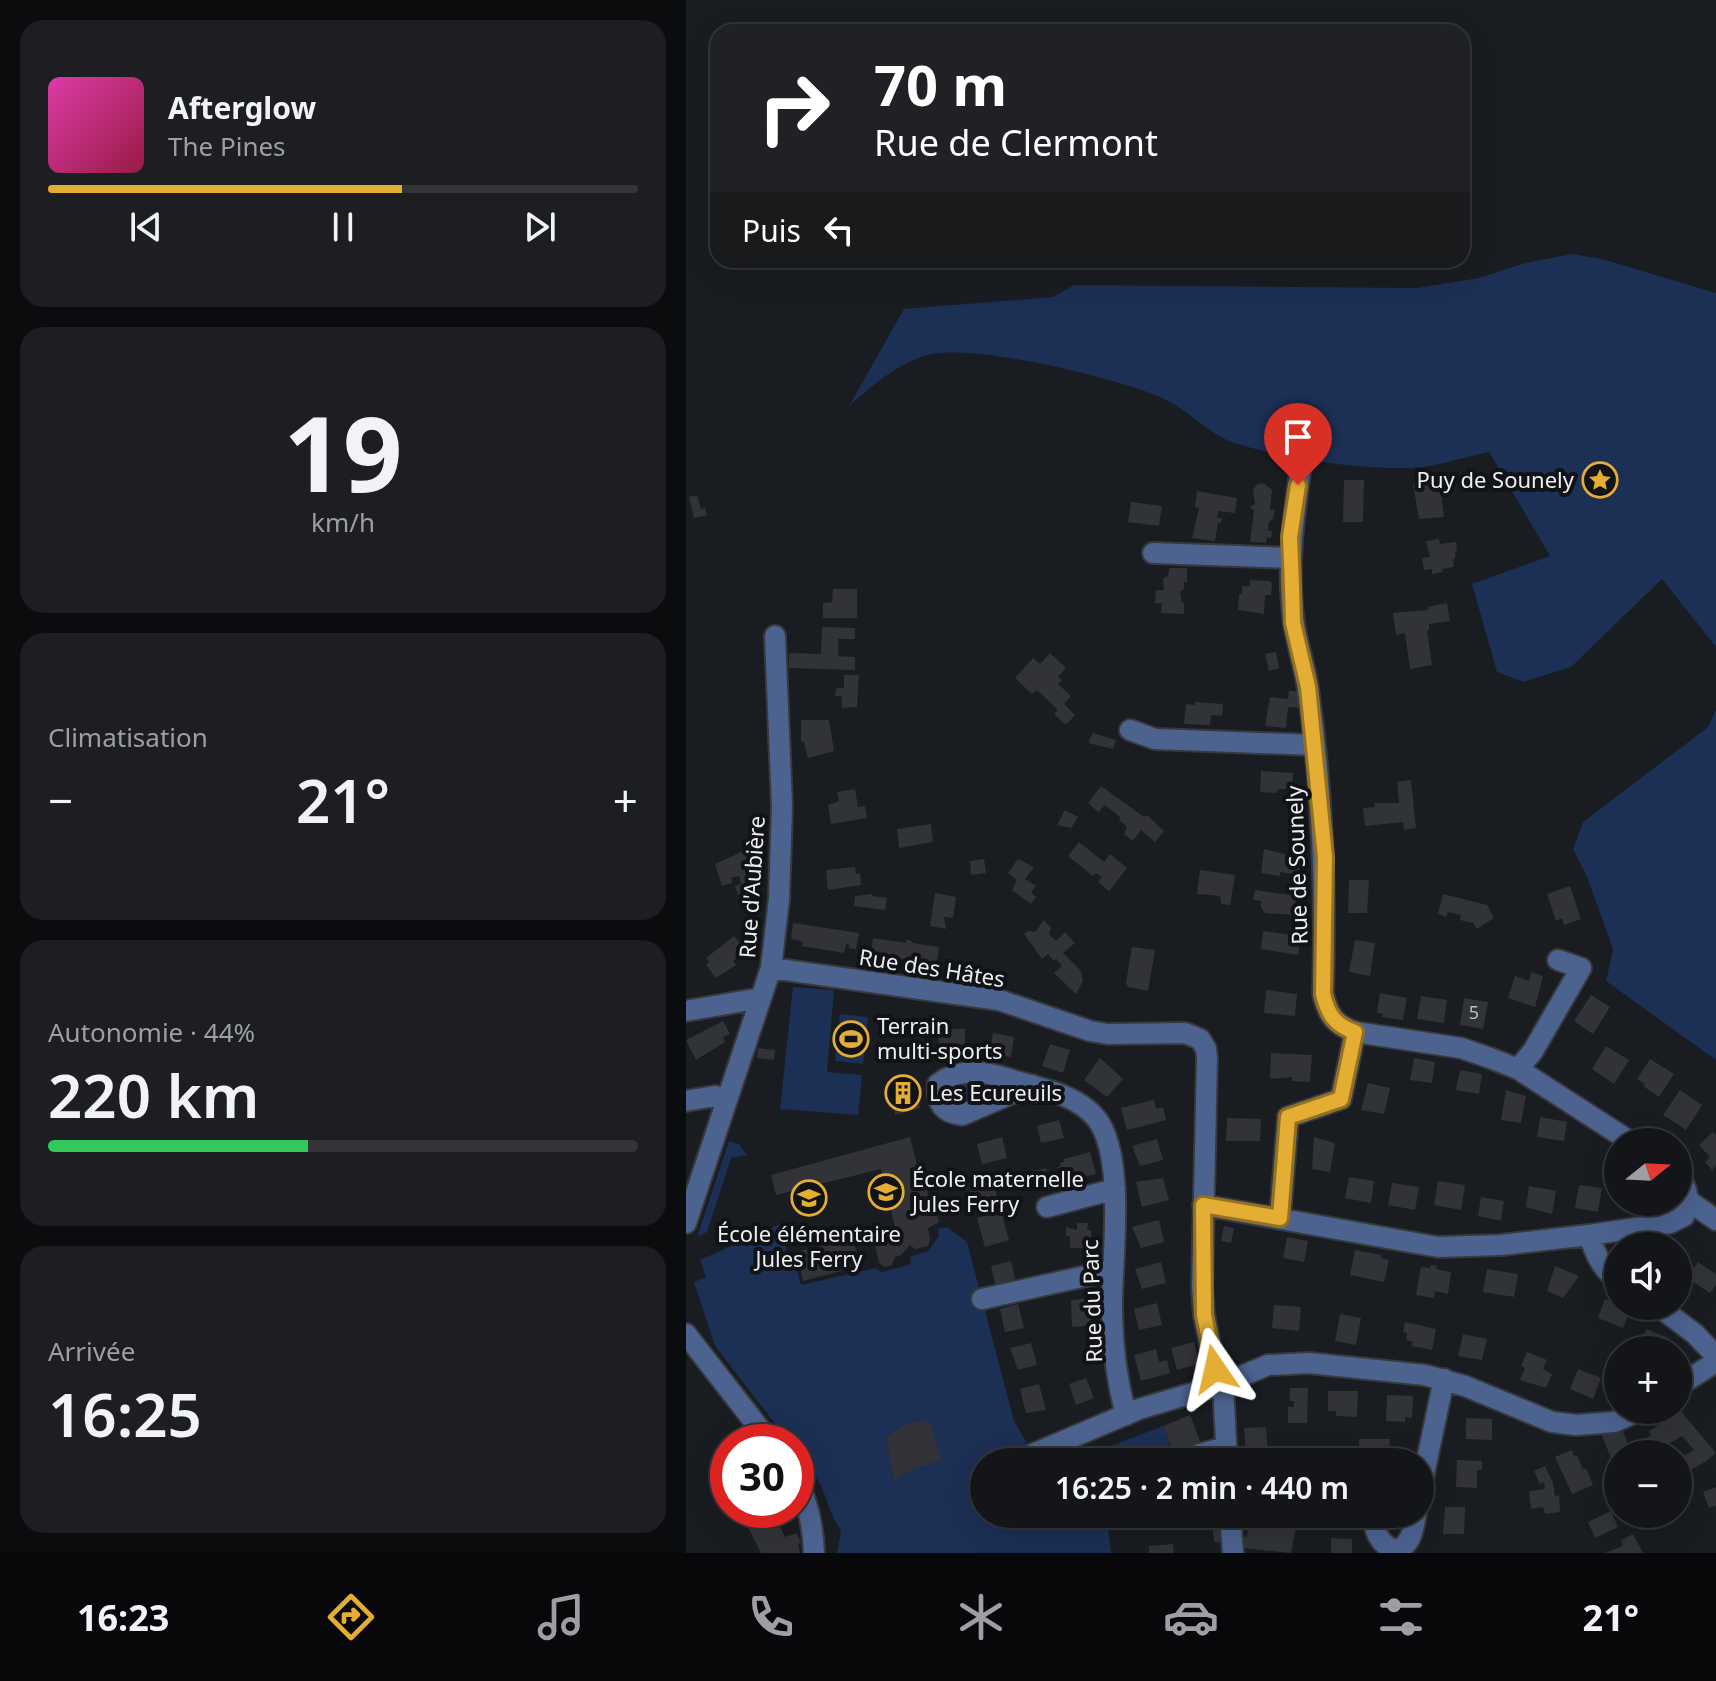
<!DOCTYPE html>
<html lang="fr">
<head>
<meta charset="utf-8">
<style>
  :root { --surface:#131518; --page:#1c1e21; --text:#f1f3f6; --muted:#9d9fa2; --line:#323437; --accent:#e4ae35 }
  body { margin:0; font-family:"Noto Sans",sans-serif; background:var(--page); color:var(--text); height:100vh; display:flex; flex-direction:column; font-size:30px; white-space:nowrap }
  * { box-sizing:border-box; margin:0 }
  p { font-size:26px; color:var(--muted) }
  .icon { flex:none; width:44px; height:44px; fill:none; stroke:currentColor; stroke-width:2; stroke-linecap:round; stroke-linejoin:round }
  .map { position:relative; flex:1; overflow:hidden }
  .panel { display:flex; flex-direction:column; gap:20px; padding:20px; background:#0a0c0d; width:686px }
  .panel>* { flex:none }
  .hud { position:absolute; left:24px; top:24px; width:760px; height:244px; border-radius:24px; box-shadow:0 8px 32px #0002,0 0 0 2px var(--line); background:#202124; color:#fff; overflow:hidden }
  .needle { width:52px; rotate:72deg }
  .buttons { position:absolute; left:918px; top:1128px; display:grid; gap:16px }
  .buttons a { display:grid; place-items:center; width:88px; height:88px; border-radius:50%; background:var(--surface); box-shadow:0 8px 32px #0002,0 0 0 2px var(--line); font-size:40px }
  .speed { position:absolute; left:24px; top:1424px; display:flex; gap:16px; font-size:40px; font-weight:700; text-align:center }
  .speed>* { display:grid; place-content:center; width:104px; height:104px; border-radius:50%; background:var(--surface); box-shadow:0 8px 32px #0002,0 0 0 2px var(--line); line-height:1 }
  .speed .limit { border:12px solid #d22; background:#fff; color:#111 }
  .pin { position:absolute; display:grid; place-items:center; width:68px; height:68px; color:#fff; margin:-82px -34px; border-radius:50% 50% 50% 0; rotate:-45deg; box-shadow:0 0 8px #0007 }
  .pin .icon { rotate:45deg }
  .me { position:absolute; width:88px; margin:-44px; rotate:349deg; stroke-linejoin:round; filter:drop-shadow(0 0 6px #0008) }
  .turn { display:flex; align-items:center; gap:28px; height:168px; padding:0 32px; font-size:36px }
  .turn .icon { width:104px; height:104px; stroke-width:2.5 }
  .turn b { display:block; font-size:56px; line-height:68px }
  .then { display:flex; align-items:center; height:76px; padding:0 32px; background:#0003; gap:16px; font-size:30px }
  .big { font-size:60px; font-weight:600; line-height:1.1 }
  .panel .card { flex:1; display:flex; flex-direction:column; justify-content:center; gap:12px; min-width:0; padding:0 28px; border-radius:24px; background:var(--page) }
  .panel .dial { align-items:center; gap:0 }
  .dial b { font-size:104px; line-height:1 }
  .song { display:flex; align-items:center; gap:24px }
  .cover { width:96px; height:96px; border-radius:12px; background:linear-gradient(135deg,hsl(320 70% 55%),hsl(340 70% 35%)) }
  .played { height:8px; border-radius:4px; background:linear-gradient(90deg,var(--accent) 60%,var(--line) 60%) }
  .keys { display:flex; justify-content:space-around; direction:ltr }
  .heat { display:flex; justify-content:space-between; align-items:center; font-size:44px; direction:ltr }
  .charge { height:12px; border-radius:6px; background:linear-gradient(90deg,#34c759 44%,var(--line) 0) }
  .trip { position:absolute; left:284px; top:1448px; width:464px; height:80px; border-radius:40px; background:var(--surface); box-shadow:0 8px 32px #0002,0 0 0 2px var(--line); font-weight:600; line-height:80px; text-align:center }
  .menu { display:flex; height:128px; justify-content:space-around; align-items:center; background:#08080a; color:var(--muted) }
  .menu .icon { width:56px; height:56px }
  .menu .active { color:var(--accent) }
  .menu b { font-size:36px; color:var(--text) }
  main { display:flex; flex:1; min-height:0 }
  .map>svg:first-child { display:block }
</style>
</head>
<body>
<main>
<section class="panel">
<div class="card">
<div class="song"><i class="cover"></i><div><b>Afterglow</b><p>The Pines</p></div></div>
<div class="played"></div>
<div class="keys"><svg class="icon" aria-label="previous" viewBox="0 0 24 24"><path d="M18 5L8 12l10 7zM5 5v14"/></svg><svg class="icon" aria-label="pause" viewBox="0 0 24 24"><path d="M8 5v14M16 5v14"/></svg><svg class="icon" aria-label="next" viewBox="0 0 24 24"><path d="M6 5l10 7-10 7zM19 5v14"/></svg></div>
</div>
<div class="card dial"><b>19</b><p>km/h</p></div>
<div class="card"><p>Climatisation</p>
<div class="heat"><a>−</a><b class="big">21°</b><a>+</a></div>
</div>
<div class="card"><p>Autonomie · 44%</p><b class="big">220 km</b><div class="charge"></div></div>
<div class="card"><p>Arrivée</p><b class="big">16:25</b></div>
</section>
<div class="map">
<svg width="1030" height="1553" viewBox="0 0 1030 1553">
  <rect width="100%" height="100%" fill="#191c20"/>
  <!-- green -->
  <path fill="#1c2f54" d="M886 254 916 259 1030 293V647L976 579 885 667 837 682 811 672 786 584 864 556 803 452C778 457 750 467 725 468 673 469 595 459 546 442 522 433 503 411 480 400 438 379 280 341 238 356 208 366 186 386 163 406L218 309 367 297 388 285 731 288 793 278 839 263Z
    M1030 710V1060L920 981 927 949 901 877 887 849 897 822 1022 727Z
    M107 987 148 990 141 1072 176 1075 172 1115 94 1109Z
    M154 1014 182 1017 177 1064 149 1061Z
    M268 1080 299 1081 305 1085 306 1089 302 1094 274 1106 259 1099 261 1085Z
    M43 1141 53 1144 61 1155 45 1158 21 1232 11 1237Z
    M94 1224 102 1256 108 1258 115 1285 190 1268 196 1272 225 1264 224 1257 242 1251 253 1236 252 1229 261 1227 281 1242 328 1421 347 1454 358 1462H298V1514H449L421 1520 425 1553H151L155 1530C143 1515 142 1499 133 1482 125 1468 110 1459 110 1442H103L29 1346 8 1282 20 1277 14 1260Z
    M477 1426 484 1445 439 1462H383Z"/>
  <!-- building -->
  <path fill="#313338" d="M760 477 762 487 754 488 758 517 733 519 727 484Z
    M658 480H678L677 522H657Z
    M578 483 586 490 584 510H589L587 519 583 522 582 531H586L585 538 581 537 580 543 564 542 568 511 564 507 569 504 567 489 572 484Z
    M511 491 551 498 549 513 532 511 531 518H536L535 523H532L529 541 506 538 513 508 509 507Z
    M11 495 15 509 19 508 21 515 8 518 3 497Z
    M445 502 476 506 473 526 442 522Z
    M753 539 754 544 770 542 771 551H769V559H767L768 567 756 569 757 572 746 574V569L738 570 736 558 744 557 740 541Z
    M483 568H501V582H498V589L494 592 496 603H498V614L475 613 476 603H469L470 590H478L477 579 482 576Z
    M564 580 583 581 586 583 585 595H579L578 614 552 610 553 594H556V586H564Z
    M147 589H171V618H137V603L146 602Z
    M761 603 764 621 743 624V630H741L746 665 724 669 719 633 710 635 707 613 742 610V607Z
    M136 627 169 628V639H152V656L169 657V670L103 668V653L135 654Z
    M590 652 593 668 583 671 579 654Z
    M364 653 380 668 372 677 376 680 372 684 385 696 378 704 389 715 380 725 368 714 372 710 351 690 346 694 329 678 347 658 354 664Z
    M158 675H173L171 707 156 708V696H149L150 688H158Z
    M603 691H614L617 708 602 707 600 728 579 726 584 697 602 699Z
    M509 702 537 704 536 716 525 715 524 725 498 724 500 704 509 705Z
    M115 720H143L148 751 122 758 118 742 115 741Z
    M407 733 430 740 427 749 402 743Z
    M575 771 607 773 606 789H592L591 793 574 792Z
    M725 780 730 828 718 830 717 822 679 826 677 808 689 807 688 803H713L711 782Z
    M415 786 458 817 461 815 478 831 469 842 455 830 447 841 438 834 441 827 433 820 435 818 419 805 412 812 402 803Z
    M169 789 172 807 179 806 181 818 145 824 142 805 153 801 151 792Z
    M379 810 392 817 385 828 371 825Z
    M245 824 247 842 213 848 211 829Z
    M393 842 418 862 424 854 441 868 423 891 412 882 416 877 410 873 407 876 382 856Z
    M578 849 614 858 613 875 594 872V876L575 873Z
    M60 850 71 883 62 886 63 891 52 895 49 886 55 884 53 876 45 878 46 883 36 886 29 864Z
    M298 859 300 873 285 875 284 861Z
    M332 859 348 867 339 879 350 886 345 893 350 897 345 904 326 890 331 880 322 873Z
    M169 867 170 874H174L175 885 142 890 140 870Z
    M514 870 549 875 544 905 535 904 534 896 511 894Z
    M663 880H683L681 913H662Z
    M884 886 895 919 878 925 876 918 870 921 861 894Z
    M569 890 611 896 608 915 579 913 575 907V901L567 900Z
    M249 893 270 897 267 918 258 917 260 929 244 926Z
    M186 894V896L201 898 199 910 168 906 169 896Z
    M757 894 801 905 808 918 791 929 787 923 774 920 775 915 762 912 760 917 752 914Z
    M358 920 365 928 363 934 370 941 379 932 389 943 377 953 395 971 397 981 390 994 368 973 376 966 370 959 368 961 362 954 356 959 338 934 342 931 349 932Z
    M107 923 173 933 170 949 163 948V945L160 944 158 953 116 946 117 943 112 940 105 939Z
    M577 931 615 936 612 955 575 949Z
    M48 936 54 944 50 947 56 954 47 961 50 965 30 978 20 965 23 962 20 958Z
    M187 938 220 943V940L226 941V943L253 947 250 969 228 966 229 961 206 957 205 962 184 959Z
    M669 940 689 943 684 976 663 972Z
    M446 947 469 950 462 991 442 987 440 983Z
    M845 972 857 976 849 1007 822 998 829 976 843 981Z
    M580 990 611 994 609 1016 578 1013Z
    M694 993 721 998 717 1020 696 1017 697 1014 691 1013Z
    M905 995 924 1007 907 1034 888 1021Z
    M735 996 761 1000 758 1023 731 1019Z
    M778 998 802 1002 797 1029 774 1025Z
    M37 1021 44 1034 37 1037 39 1042 10 1060 0 1040Z
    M256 1025H259V1029H279V1051L253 1052 252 1030 256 1029Z
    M307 1033 328 1037 325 1057 303 1054Z
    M364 1044 384 1050 377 1073 356 1066Z
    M920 1046 943 1060 928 1084 906 1069Z
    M72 1048 89 1050 88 1060 71 1058Z
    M585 1053 626 1055 624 1082 606 1081V1077L584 1079Z
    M414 1058 437 1079 421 1097 398 1080Z
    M728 1058 749 1062 746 1083 724 1080Z
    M964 1059 988 1074 973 1097 957 1086 959 1084 951 1079Z
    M774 1070 796 1074 793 1094 770 1090Z
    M226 1076 234 1108 209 1115 201 1082Z
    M682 1083 704 1088 698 1114 675 1110Z
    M820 1090 840 1096 835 1123 815 1120Z
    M994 1090 1016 1105 1000 1130 977 1115Z
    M468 1100 470 1109 477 1107 480 1120 441 1130 435 1108Z
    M854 1117 881 1122 878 1141 851 1137Z
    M541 1118 575 1119 574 1141H540Z
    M373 1120 378 1138 355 1143 351 1126Z
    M1027 1132 1030 1135V1166L1026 1170 1019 1162 1024 1157 1013 1145Z
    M224 1137 236 1184 241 1187 243 1210H249L253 1222 242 1228 244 1240 242 1246 229 1249 224 1245 215 1255 209 1257 206 1265 199 1267 193 1263 186 1232 189 1226 196 1225 202 1229 209 1227 195 1169 90 1195 85 1175Z
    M316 1137 321 1158 296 1164 291 1144Z
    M628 1137 649 1143 644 1172 626 1169Z
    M471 1139 477 1160 454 1166 446 1146Z
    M404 1152 410 1174 376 1182 372 1167 375 1166 374 1163 378 1162V1159Z
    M360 1168 364 1185 350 1189 346 1172Z
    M663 1177 688 1181 685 1203 659 1198Z
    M477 1178 483 1200 456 1207 450 1182Z
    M307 1181 313 1203 289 1209 283 1187Z
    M752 1181 779 1185 775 1210 748 1205Z
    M706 1183 733 1187 729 1210 702 1205Z
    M893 1185 916 1188 912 1212 889 1208Z
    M843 1186 870 1191 866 1214 840 1207Z
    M795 1197 818 1201 815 1221 792 1216Z
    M315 1211 323 1240 299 1247 291 1218Z
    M473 1220 478 1242 455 1248 446 1227Z
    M391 1223H402L401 1230H405V1248H384V1236H380V1227L391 1230Z
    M538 1226 548 1228 545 1243 535 1241Z
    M601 1237 622 1241 618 1262 597 1258Z
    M167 1238 174 1266 117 1281 110 1252Z
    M669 1250 695 1255V1258L703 1260 698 1282 664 1275Z
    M325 1261 330 1283 310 1288 305 1266Z
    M475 1262 480 1283 456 1289 449 1269Z
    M1012 1262 1030 1274V1285L1024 1293 1001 1278Z
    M745 1265 751 1266 750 1269 765 1272 762 1294 749 1291 748 1298 730 1295 735 1267 744 1268Z
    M869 1266 893 1276 877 1298 861 1291Z
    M801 1269 832 1274 828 1297 797 1292Z
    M407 1298 409 1325 386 1327 385 1300Z
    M919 1299 945 1309 937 1328 912 1318Z
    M471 1303 476 1325 453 1330 448 1309Z
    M332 1304 338 1328 319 1332 314 1309Z
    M588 1305 615 1307 613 1331 586 1328Z
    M654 1314 675 1318 670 1345 649 1341Z
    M719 1322 750 1329 746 1350 726 1346 727 1342 720 1340 721 1333 717 1332Z
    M960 1329 983 1338 979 1349 952 1350Z
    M777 1334 801 1339 796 1360 772 1356Z
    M508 1342 513 1364 491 1370 485 1348Z
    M345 1343 351 1365 332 1370 324 1348Z
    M470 1349 473 1362 481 1360 484 1373 455 1381 448 1355Z
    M841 1352 861 1360 857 1369 866 1374 860 1388 834 1380 839 1368 835 1366Z
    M892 1369 915 1378 907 1399 884 1389Z
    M400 1378 408 1398 390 1405 383 1384Z
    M353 1384 360 1410 340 1413 334 1389Z
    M604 1388H622L621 1423H602V1407H608V1401H604Z
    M642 1391H672L671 1417 650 1416V1411H642Z
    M701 1395 727 1396 726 1418 719 1417V1422L700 1421Z
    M994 1410 1030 1453 1019 1462 992 1477V1459L1008 1450 996 1436 967 1453 959 1439 965 1435 963 1431 982 1420Z
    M504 1415 515 1443 488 1454 477 1426Z
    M780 1418 806 1419V1440L780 1439Z
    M243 1420 256 1460 231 1468 208 1480 200 1437 220 1424Z
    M580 1427 582 1453 560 1454 558 1428Z
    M936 1428 944 1449 925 1458 915 1433Z
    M673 1439H704L703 1448H695V1462H666V1454H673Z
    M886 1450 888 1456 891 1455 897 1469 900 1468 907 1485 886 1494 869 1457Z
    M771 1460 796 1461V1470H791V1488L770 1487Z
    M859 1466 867 1483 869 1496 873 1495 874 1512 859 1514 857 1507 845 1509 843 1491 859 1489 858 1482 854 1484 848 1471Z
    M1030 1487V1506L1023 1508 1017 1492Z
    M759 1507H779L778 1534H757Z
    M80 1510H99L101 1514 90 1519 99 1537 111 1533 115 1543 112 1544 114 1553H75L59 1521Z
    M925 1511 932 1527 909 1538 902 1522Z
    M578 1518 611 1522 605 1553 556 1548 557 1536 561 1537 562 1529 578 1530Z
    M526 1520H539L540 1543 528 1542Z
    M947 1534 957 1553H919L937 1546 935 1540Z
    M645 1538 666 1539V1553H645Z
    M487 1544 488 1553H463V1546Z"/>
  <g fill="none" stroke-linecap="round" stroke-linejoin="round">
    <defs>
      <path id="minor" d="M467 553 605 558
        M444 730 469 739 628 745
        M85 968 313 1000 404 1031 422 1034 499 1033 514 1039 520 1049 521 1058 516 1287 518 1315 529 1369 537 1384 541 1462
        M0 1011 75 998
        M669 1032 775 1048 804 1058 832 1069 945 1142
        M832 1069 847 1051 895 968 872 960
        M346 1085 276 1115C257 1113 250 1103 252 1084 275 1065 306 1073 333 1082 359 1089 392 1096 410 1118 440 1155 426 1257 426 1305 426 1341 431 1381 440 1415
        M0 1101 29 1096 41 1099
        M1003 1201 1030 1220
        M517 1205 752 1247 815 1245 903 1235C909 1253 916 1270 932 1280
        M361 1207 429 1189
        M594 1218 602 1117 655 1099 669 1032C649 1025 642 1015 637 994 640 891 637 791 622 689 619 667 611 645 608 623 600 567 608 513 616 459
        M0 1223 85 968 93 899 96 807 89 636
        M903 1235 984 1223 998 1216C1004 1199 1002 1189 992 1174
        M296 1299 427 1270
        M972 1306 1009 1334 1030 1356
        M0 1334 84 1442
        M992 1386 1030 1362
        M347 1454 453 1409 537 1384 582 1365 623 1363 739 1375 779 1386 866 1422 890 1425 928 1422 955 1410
        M514 1454 540 1447
        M110 1480C123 1502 127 1528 128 1553
        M734 1493 758 1379
        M544 1514 547 1553
        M690 1514C686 1532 694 1544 710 1551 726 1544 727 1530 730 1514"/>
    </defs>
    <!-- minor casing -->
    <use href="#minor" stroke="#37393d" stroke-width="24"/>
    <!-- minor -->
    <use href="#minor" stroke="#4c6390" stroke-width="20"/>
  </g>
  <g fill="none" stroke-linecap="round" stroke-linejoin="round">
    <defs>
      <path id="route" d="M529 1369 518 1315 517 1205 594 1218 602 1117 655 1099 669 1032C649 1025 642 1015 637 994L639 857 622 687 607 623 606 586 604 537 612 485"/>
    </defs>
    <!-- route casing -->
    <use href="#route" stroke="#947122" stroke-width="20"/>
    <!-- route -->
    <use href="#route" stroke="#e4ae35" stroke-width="14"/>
  </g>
  <!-- icons -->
  <defs>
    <symbol id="sight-ring" viewBox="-11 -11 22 22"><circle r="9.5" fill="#111317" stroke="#e4ae35" stroke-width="1.5"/><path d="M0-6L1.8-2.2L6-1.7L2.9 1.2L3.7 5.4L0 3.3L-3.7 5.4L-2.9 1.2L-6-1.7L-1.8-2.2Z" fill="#e4ae35"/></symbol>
    <symbol id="stadium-ring" viewBox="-11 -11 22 22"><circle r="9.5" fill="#111317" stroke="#e4ae35" stroke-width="1.5"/><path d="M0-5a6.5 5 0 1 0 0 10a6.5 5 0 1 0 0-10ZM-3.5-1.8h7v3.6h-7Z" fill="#e4ae35"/></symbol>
    <symbol id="building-ring" viewBox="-11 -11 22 22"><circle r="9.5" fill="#111317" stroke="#e4ae35" stroke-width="1.5"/><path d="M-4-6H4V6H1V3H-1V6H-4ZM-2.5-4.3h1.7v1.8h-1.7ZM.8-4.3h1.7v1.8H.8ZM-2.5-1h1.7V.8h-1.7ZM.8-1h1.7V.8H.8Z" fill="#e4ae35"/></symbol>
    <symbol id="school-ring" viewBox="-11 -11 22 22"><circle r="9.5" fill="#111317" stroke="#e4ae35" stroke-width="1.5"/><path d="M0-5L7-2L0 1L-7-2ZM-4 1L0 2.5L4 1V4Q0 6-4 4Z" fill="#e4ae35"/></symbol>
  </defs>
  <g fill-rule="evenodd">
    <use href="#sight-ring" x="894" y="460" width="40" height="40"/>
    <use href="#stadium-ring" x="145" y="1019" width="40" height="40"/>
    <use href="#building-ring" x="197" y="1073" width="40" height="40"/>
    <use href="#school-ring" x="180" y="1172" width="40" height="40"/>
    <use href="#school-ring" x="103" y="1178" width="40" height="40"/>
  </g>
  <g text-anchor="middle" stroke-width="8" stroke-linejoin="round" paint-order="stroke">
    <!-- number labels -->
    <g font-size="18" fill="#bdbfc3">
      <text x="788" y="1019">5</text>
    </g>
    <!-- poi labels -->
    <g font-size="22" fill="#eceef1" stroke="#111317" text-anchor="start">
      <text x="888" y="488" text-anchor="end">Puy de Sounely</text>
      <text x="191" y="1034">Terrain<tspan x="191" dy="25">multi-sports</tspan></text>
      <text x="243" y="1101">Les Ecureuils</text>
      <text x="226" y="1187">École maternelle<tspan x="226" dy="25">Jules Ferry</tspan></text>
      <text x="123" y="1242" text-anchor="middle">École élémentaire<tspan x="123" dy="25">Jules Ferry</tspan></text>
    </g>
    <!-- street labels -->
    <g font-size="22" fill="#eceef1" stroke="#111317">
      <text transform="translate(611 865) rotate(-92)" y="8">Rue de Sounely</text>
      <text transform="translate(66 887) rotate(-86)" y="8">Rue d'Aubière</text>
      <text transform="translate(246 968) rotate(9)" y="8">Rue des Hâtes</text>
      <text transform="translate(406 1301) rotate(-92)" y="8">Rue du Parc</text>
    </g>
  </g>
</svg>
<div class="buttons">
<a><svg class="needle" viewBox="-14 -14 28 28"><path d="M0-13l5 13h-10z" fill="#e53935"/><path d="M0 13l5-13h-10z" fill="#9d9fa2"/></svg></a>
<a><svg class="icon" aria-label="sound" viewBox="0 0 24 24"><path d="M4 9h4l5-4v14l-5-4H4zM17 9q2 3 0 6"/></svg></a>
<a>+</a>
<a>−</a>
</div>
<div class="speed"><div class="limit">30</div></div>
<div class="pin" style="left:612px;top:485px;background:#d93025"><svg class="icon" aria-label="arrive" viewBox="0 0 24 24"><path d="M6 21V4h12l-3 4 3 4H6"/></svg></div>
<svg class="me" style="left:529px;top:1369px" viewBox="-20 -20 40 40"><path d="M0-17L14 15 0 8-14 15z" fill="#e4ae35" stroke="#fff" stroke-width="4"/></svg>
<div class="trip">16:25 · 2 min · 440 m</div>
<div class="hud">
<div class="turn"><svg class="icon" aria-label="right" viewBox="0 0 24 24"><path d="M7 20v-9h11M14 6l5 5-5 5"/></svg><div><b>70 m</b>Rue de Clermont</div></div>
<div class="then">Puis<svg class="icon" aria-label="left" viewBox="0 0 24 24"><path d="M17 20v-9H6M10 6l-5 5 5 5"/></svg></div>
</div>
</div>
</main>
<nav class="menu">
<b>16:23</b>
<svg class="icon active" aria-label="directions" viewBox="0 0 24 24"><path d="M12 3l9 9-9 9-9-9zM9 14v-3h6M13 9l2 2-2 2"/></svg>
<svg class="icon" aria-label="music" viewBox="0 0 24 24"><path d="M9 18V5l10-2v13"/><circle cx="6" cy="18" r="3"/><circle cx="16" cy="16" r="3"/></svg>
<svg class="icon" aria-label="phone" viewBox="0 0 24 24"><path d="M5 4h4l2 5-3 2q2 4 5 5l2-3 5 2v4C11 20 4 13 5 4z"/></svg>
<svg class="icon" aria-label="climate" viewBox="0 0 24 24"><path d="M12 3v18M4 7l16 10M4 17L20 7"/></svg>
<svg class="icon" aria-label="car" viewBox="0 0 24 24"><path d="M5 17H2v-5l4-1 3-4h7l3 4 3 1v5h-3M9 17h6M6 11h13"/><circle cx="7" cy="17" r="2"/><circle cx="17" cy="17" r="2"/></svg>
<svg class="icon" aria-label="filters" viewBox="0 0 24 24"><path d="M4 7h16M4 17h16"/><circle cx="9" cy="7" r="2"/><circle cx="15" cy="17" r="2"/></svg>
<b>21°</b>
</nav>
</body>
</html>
